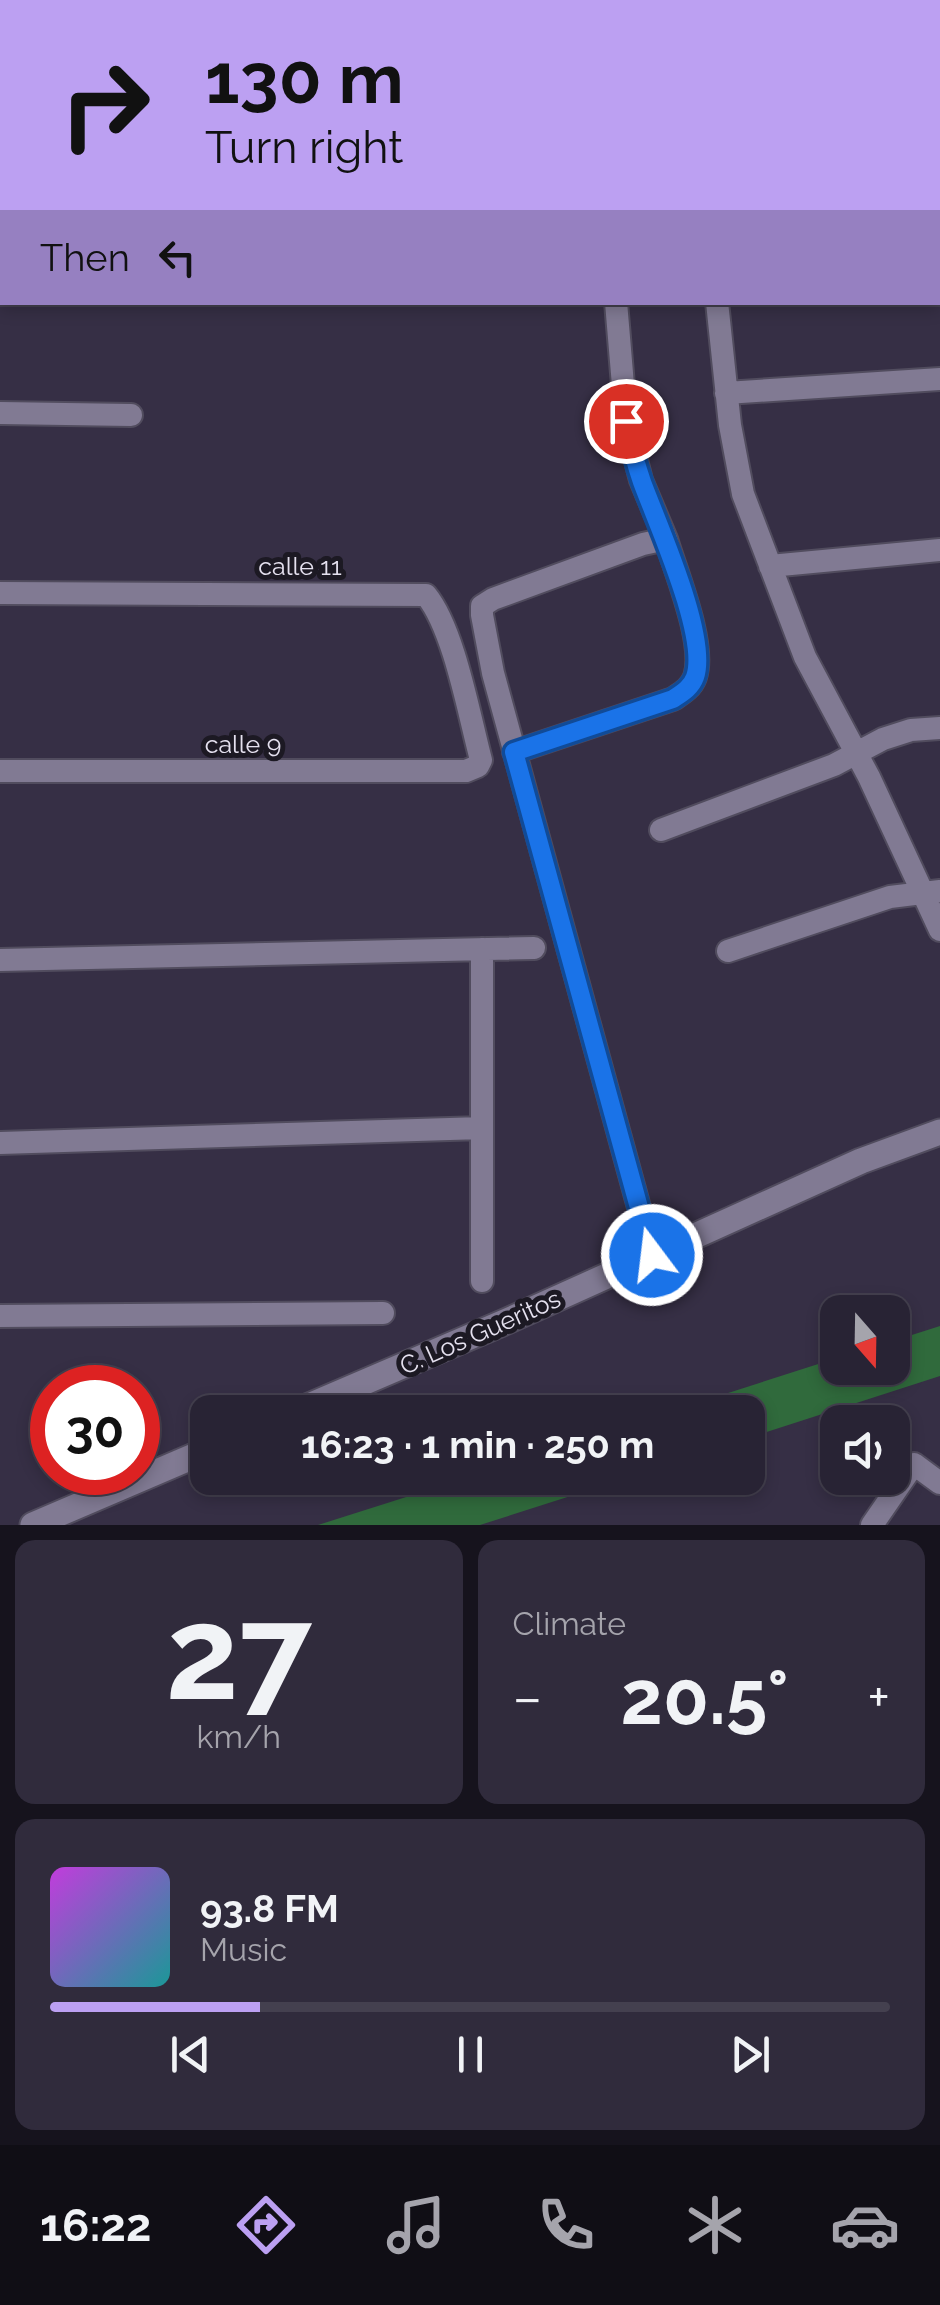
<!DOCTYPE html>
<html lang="en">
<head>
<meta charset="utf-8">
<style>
  :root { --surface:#282334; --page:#302b3c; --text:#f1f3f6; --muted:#a5a4ac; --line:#44404f; --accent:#bca0f2 }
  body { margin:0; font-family:Raleway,sans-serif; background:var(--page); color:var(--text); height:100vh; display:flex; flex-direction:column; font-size:38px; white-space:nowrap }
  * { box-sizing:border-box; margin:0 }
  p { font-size:32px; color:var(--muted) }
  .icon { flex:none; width:55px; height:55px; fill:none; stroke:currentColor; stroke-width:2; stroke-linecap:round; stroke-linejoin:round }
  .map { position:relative; height:1525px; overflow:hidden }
  .drawer { display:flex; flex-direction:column; gap:15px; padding:15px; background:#16131d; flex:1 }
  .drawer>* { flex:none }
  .banner { position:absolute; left:0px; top:0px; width:940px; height:305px; box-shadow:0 5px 15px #0003,0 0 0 2px var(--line); background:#bca0f2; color:#111; overflow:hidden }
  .needle { width:65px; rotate:160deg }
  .tools { position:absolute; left:820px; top:1295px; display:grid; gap:20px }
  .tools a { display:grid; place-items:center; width:90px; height:90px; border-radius:20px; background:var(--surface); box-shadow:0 5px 15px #0003,0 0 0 2px var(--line); font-size:50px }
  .speed { position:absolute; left:30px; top:1365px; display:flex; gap:20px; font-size:50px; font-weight:700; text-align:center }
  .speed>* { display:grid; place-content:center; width:130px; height:130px; border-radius:50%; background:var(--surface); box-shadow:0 5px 15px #0003,0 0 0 2px var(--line); line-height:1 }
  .speed .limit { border:15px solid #d22; background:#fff; color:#111 }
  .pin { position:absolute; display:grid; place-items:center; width:85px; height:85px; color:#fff; margin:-42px; border:5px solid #fff; border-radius:50%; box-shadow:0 2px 10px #0007 }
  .me { position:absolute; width:110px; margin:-55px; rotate:345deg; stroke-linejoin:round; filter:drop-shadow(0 0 8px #0008) }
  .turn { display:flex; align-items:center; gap:35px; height:210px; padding:0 40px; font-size:45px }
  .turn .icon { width:130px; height:130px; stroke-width:2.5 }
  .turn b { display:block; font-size:70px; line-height:85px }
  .then { display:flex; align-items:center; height:95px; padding:0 40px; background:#0003; gap:20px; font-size:38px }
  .big { font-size:75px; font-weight:700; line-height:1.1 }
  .drawer .widget { flex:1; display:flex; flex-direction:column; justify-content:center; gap:15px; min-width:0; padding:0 35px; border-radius:20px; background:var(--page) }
  .drawer .dial { align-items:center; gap:0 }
  .dial b { font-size:130px; line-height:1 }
  .song { display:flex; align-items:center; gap:30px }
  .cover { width:120px; height:120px; border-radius:15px; background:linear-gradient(135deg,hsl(290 70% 55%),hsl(180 70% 35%)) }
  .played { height:10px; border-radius:5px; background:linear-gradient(90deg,var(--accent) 25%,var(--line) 25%) }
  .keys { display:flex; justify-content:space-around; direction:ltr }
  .heat { display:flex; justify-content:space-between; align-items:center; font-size:55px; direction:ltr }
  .drawer .tiles { flex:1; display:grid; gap:15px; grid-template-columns:1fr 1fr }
  .widget:last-child { grid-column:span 2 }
  .trip { position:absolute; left:190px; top:1395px; width:575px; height:100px; border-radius:20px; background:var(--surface); box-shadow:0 5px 15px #0003,0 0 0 2px var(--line); font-weight:700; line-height:100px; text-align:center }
  .dock { display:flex; height:160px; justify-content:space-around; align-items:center; background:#100e15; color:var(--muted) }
  .dock .icon { width:70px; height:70px }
  .dock .on { color:var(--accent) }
  .dock b { font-size:45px; color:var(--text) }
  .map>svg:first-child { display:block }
</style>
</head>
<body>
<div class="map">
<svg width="940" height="1525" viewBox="0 0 940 1525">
  <rect width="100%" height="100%" fill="#362f45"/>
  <!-- green -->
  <path fill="#306a3c" d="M940 1326V1376L748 1438V1412H669L837 1358 838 1368H892L893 1341Z
    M466 1478H627L480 1525H318Z"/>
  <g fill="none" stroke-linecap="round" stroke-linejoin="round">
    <defs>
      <path id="minor" d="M163 0V2
        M602 0V2
        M898 0V2
        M751 2 753 0
        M938 33H940
        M0 60 2 61
        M938 205H940
        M0 231H2
        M616 302 626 421 641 480 666 539 643 544 493 599 482 606V615L493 673 652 1255
        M717 302 730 425 743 494 805 657 869 777 940 930
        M726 393 940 379
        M0 413 131 415
        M770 566 940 550
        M0 593 426 595C454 629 469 715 481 760L478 766 466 771H0
        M514 752 673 699C682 693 691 688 695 677 706 644 676 573 666 539
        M661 830 834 765 883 739 911 730 940 728
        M728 951 890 897 940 891
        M0 960 534 948
        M0 1143 482 1128
        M482 1281V949
        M0 1316 383 1313
        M872 1525 914 1464 940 1483"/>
      <path id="tertiary" d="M295 1412 507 1321 861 1161 940 1132
        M33 1525 208 1450"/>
    </defs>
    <!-- minor casing -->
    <use href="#minor" stroke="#514c5e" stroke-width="26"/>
    <!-- tertiary casing -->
    <use href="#tertiary" stroke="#514c5e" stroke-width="29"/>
    <!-- minor -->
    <use href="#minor" stroke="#817a93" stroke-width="22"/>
    <!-- tertiary -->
    <use href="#tertiary" stroke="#817a93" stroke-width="25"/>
  </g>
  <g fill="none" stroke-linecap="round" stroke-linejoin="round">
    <defs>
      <path id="route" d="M626 421C630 441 635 462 642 482 657 523 709 637 695 677 691 688 682 693 673 699L514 752 652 1255"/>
    </defs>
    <!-- route casing -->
    <use href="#route" stroke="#114b97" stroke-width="25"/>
    <!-- route -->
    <use href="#route" stroke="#1a73e8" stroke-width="18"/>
  </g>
  <g text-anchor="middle" stroke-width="10" stroke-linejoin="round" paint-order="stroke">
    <!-- street labels -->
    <g font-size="25" fill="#e5e1ef" stroke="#1c1923">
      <text x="300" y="575">calle 11</text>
      <text x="243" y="753">calle 9</text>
      <text transform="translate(480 1332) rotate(-24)" y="9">C. Los Gueritos</text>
    </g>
  </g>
</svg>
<div class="tools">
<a><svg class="needle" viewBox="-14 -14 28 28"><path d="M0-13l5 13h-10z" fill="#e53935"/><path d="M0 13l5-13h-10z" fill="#a5a4ac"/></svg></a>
<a><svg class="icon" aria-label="sound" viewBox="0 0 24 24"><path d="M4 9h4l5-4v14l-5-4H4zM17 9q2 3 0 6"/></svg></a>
</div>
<div class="speed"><div class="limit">30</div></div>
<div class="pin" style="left:626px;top:421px;background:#d93025"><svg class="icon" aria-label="arrive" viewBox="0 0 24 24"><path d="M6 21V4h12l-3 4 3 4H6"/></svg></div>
<svg class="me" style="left:652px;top:1255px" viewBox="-20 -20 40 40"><circle r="17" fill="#1a73e8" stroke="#fff" stroke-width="3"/><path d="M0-11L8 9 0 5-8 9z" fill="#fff"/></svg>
<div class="trip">16:23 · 1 min · 250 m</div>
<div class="banner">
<div class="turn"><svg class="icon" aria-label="right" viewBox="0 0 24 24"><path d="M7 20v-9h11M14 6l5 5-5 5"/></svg><div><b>130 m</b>Turn right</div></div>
<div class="then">Then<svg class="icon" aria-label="left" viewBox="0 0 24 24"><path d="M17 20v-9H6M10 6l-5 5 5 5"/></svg></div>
</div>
</div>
<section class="drawer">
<div class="tiles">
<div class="widget dial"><b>27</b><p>km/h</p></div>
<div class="widget"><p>Climate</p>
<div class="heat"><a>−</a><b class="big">20.5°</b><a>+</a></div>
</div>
<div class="widget">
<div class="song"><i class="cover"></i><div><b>93.8 FM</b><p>Music</p></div></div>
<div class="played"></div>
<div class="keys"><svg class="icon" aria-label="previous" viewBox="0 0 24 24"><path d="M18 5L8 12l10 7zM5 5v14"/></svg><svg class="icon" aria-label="pause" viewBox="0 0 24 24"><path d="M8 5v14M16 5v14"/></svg><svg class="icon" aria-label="next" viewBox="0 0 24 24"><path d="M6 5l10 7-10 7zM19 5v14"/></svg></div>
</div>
</div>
</section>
<nav class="dock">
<b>16:22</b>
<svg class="icon on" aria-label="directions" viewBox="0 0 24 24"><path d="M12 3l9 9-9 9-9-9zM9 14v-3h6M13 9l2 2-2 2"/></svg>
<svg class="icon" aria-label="music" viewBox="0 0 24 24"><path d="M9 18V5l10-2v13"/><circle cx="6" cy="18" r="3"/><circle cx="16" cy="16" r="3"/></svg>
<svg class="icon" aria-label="phone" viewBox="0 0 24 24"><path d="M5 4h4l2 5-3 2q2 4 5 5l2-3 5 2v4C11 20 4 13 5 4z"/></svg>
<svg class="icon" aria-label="climate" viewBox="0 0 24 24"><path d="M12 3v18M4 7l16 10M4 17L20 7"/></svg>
<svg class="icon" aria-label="car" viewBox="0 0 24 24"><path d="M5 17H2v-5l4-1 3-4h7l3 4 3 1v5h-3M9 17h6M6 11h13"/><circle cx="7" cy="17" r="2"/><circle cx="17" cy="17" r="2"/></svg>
</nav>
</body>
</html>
